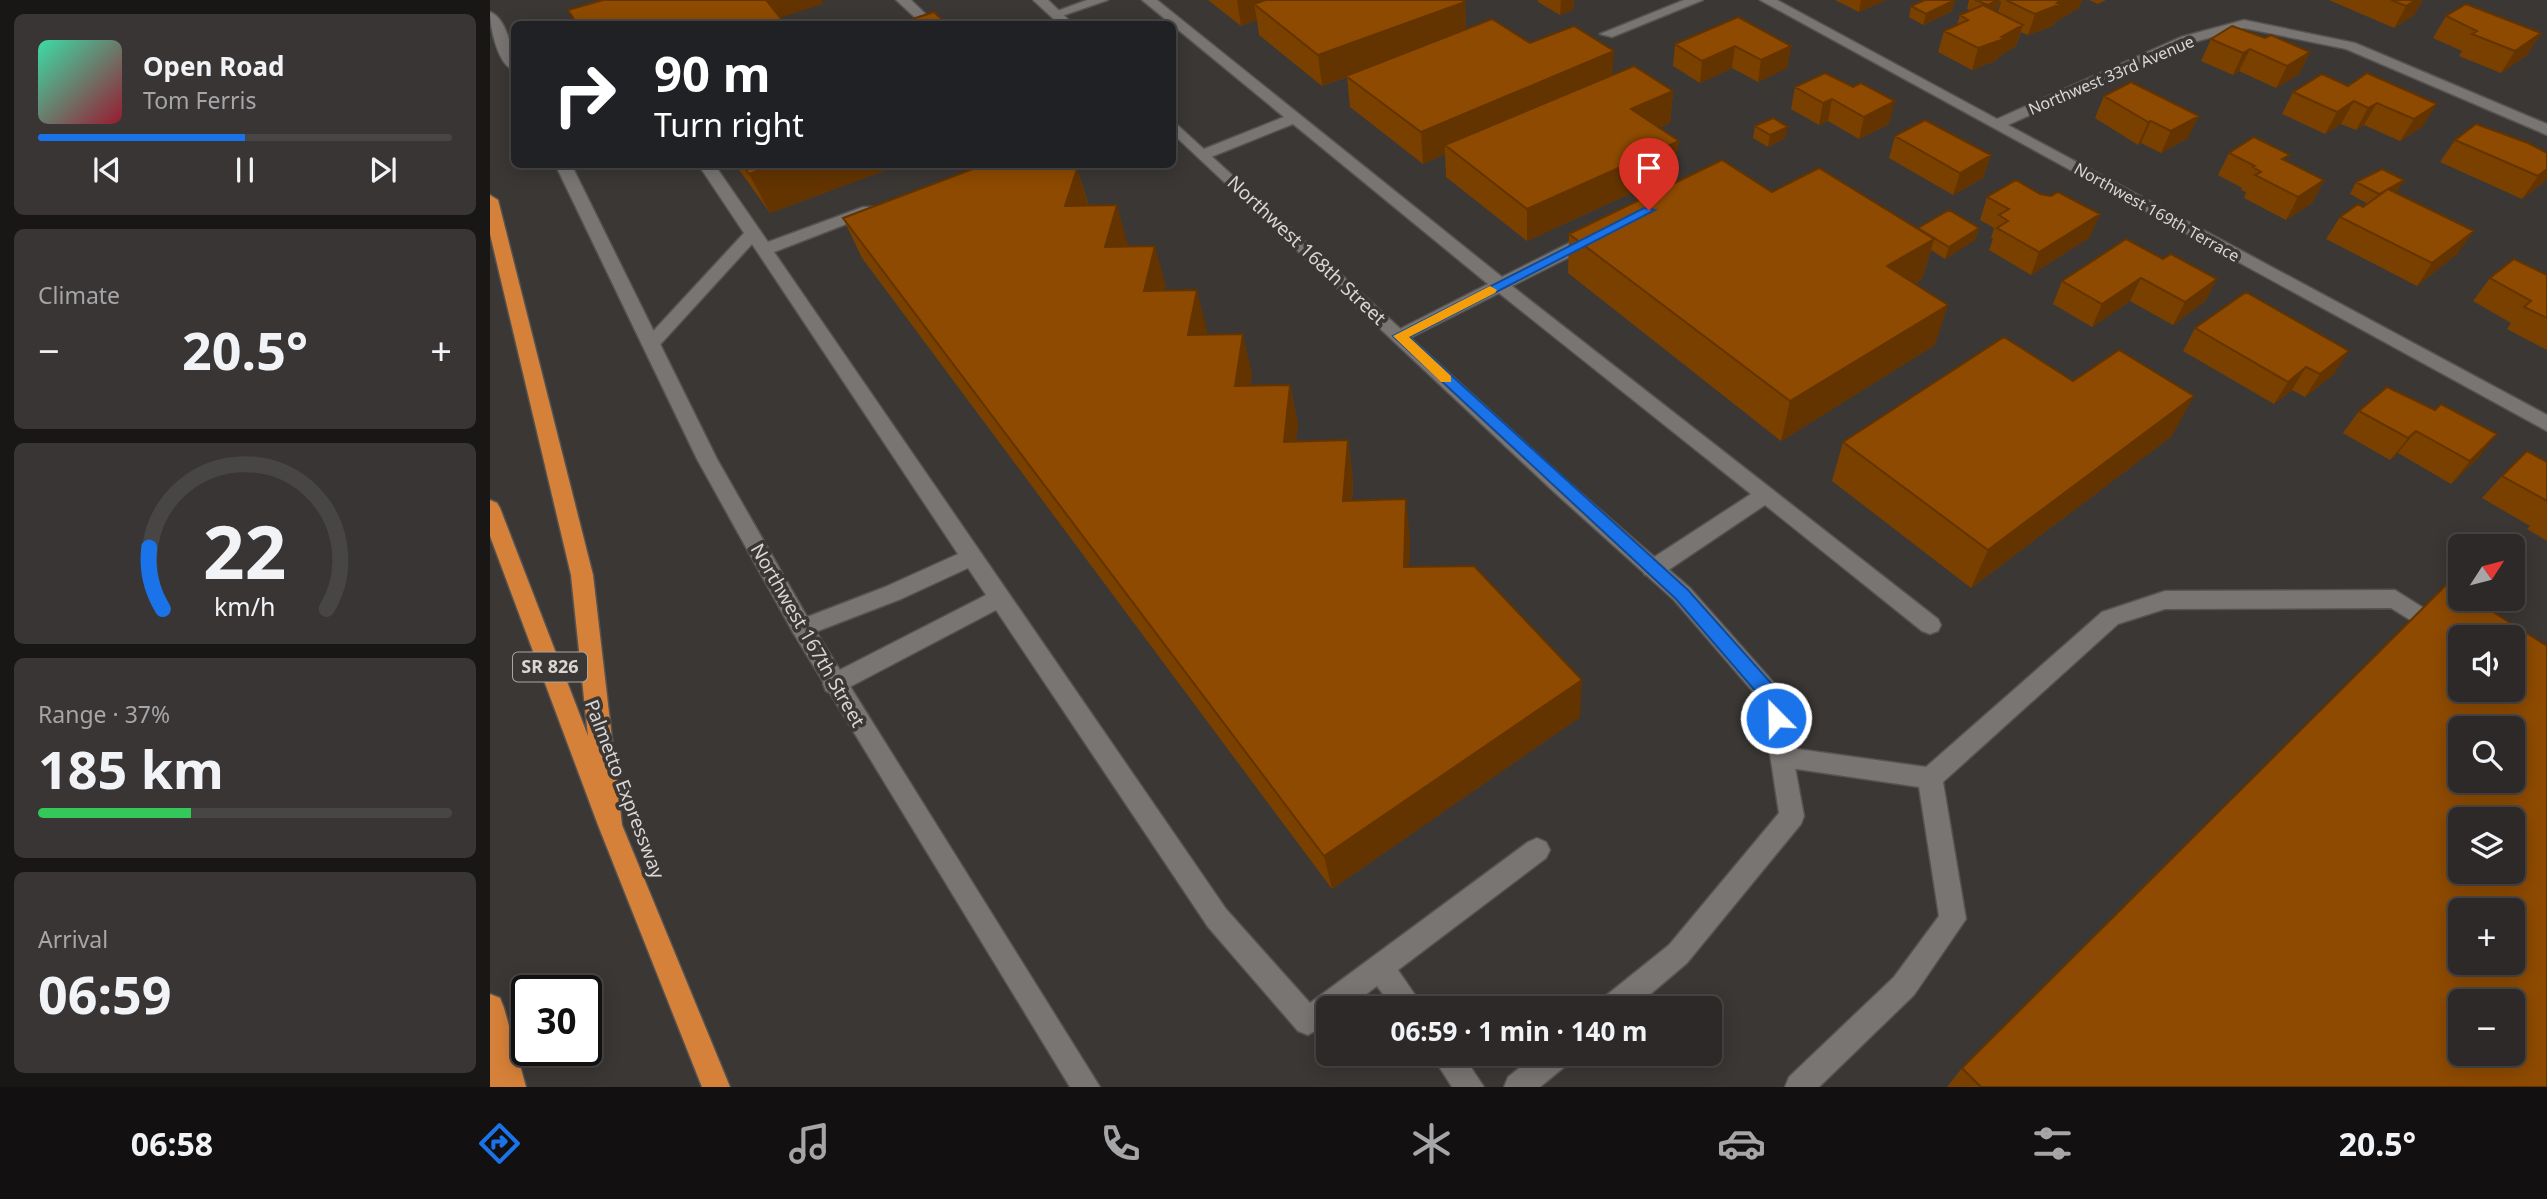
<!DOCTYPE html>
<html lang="en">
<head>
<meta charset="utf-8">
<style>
  :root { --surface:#2c2928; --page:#383534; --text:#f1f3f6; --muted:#a6a6a8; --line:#484545; --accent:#1a73e8 }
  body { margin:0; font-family:"Noto Sans",sans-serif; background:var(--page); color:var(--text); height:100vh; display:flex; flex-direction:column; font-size:26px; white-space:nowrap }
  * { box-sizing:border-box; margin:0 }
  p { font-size:23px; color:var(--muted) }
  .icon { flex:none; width:38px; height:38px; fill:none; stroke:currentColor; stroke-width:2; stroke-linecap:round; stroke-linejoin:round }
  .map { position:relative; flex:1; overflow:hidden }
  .drawer { display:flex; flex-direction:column; gap:14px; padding:14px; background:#181716; width:490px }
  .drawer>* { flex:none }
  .top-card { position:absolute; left:21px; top:21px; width:665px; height:147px; border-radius:10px; box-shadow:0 4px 18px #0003,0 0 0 2px var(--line); background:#202124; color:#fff; overflow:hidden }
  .needle { width:46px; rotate:54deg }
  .controls { position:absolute; left:1958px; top:534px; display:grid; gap:14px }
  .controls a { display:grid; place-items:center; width:77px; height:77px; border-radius:10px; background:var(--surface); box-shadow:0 4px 18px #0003,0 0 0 2px var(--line); font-size:35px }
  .speed { position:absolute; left:21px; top:975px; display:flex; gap:14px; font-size:35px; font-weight:700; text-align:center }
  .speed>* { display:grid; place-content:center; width:91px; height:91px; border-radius:50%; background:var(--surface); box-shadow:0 4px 18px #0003,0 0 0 2px var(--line); line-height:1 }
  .speed .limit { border:4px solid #111; border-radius:10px; background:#fff; color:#111 }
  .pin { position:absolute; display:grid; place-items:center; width:60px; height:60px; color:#fff; margin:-72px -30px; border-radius:50% 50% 50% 0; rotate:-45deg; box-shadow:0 0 7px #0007 }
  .pin .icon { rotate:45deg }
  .me { position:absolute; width:77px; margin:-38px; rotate:337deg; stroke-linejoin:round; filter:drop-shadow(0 0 5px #0008) }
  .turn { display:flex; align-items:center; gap:24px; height:147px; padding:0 28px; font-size:32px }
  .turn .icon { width:91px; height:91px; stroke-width:2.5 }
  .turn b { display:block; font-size:49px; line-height:60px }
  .big { font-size:52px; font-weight:700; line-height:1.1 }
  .drawer .widget { flex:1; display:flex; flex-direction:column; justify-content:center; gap:10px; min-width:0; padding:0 24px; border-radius:10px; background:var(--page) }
  .drawer .dial { align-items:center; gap:0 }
  .dial svg { height:182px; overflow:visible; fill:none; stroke:var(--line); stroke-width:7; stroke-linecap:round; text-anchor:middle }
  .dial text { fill:var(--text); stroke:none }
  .song { display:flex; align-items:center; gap:21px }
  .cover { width:84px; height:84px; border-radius:10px; background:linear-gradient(135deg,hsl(160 70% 55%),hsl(350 70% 35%)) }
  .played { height:7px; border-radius:4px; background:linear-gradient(90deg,var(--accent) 50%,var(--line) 50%) }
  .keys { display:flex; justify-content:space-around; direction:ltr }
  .heat { display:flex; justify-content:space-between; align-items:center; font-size:38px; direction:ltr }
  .charge { height:10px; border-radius:5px; background:linear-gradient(90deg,#34c759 37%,var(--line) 0) }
  .trip { position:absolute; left:826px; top:996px; width:406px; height:70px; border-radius:10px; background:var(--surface); box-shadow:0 4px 18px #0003,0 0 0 2px var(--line); font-weight:700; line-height:70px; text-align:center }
  .tabs { display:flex; height:112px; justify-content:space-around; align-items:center; background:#121010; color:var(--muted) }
  .tabs .icon { width:49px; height:49px }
  .tabs .active { color:var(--accent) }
  .tabs b { font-size:32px; color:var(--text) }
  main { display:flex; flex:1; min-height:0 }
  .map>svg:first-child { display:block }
</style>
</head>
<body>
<main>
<section class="drawer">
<div class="widget">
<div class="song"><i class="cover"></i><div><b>Open Road</b><p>Tom Ferris</p></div></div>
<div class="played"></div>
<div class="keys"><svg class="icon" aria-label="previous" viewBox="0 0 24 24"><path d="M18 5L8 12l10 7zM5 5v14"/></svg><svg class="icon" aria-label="pause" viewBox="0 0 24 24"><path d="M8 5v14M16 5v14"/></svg><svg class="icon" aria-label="next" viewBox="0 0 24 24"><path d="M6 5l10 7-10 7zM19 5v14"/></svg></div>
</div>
<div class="widget"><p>Climate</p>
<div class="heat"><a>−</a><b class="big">20.5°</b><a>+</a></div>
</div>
<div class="widget dial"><svg viewBox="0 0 100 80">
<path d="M14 69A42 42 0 1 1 86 69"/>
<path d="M14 69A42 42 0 0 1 8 42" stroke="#1a73e8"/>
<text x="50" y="56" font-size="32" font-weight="700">22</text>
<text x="50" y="72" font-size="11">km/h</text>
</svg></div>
<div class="widget"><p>Range · 37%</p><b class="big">185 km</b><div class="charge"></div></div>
<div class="widget"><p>Arrival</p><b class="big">06:59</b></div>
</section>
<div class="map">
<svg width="2057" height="1087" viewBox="0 0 2057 1087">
  <rect width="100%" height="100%" fill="#3a3735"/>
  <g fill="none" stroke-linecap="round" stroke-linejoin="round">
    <defs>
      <path id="lane" d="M406 0H421L446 24H432Z
        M597 0H618L566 18 559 14Z
        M652 0H667L1012 277 1099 233H1111L1113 237 1111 241 1022 286 1448 619 1451 625 1448 631 1440 634 1432 631 1275 505 1171 575H1155L1152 569 1155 563 1261 494 1009 293 916 340H904L901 336 904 332 998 284 803 124 721 157H709V151L794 117Z
        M208 164H224L278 242 373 207H385V213L284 252 736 909 820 1003 1038 842 1047 838 1056 842 1060 850 1056 858 908 970 934 1008H903L887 986 858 1008H838V1023L818 1035 808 1031 718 927 506 610 352 691 344 694 336 691 333 684 336 677 496 595 478 568 411 599 320 634 312 637 304 634 301 628 304 622 395 587 468 554 262 244 167 348H155L152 344 155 340 254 233Z
        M1905 590 1978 636 1970 637V651L1901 608 1675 609 1628 624 1453 782 1476 919 1424 995 1329 1087H1295L1299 1077 1404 977 1449 916 1429 787 1293 767 1285 764 1281 757 1285 750 1293 747 1436 767 1612 612 1675 591Z
        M941 1054H972L994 1087H962Z"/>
      <path id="street" d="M543 0H558L583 24H569Z
        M1194 0H1213L1122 37 1110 34Z
        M1270 0H1287L1507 119 1691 37 1754 20 1865 43 2057 124V135L1856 49 1754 28 1701 43 1518 125 2057 415V431Z
        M682 120 1078 482 1200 588 1291 691 1314 816 1311 824 1197 963 1144 1008H1109L1113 998 1179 945 1289 813 1272 702 1184 600 1064 492 682 133Z
        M1047 1054H1082L1078 1064 1050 1087H1014L1018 1077Z"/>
      <path id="secondary" d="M0 12C17 18 24 54 24 70 8 66 0 27 0 12Z
        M65 164H81L227 459 320 622 610 1087H580L304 634 207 459Z"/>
      <path id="highway" d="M0 195 8 200 103 575 132 825 240 1087H212L108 825 0 536V500L7 503 10 508 98 736 81 575 0 234Z
        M0 994 10 998 14 1008 36 1087H0Z"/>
    </defs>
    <!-- lane casing -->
    <use href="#lane" stroke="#555351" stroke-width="3"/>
    <!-- street casing -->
    <use href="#street" stroke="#555351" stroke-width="3"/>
    <!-- secondary casing -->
    <use href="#secondary" stroke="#555351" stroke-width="3"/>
    <!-- highway casing -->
    <use href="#highway" stroke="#555351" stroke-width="3"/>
    <!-- lane -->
    <use href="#lane" fill="#787573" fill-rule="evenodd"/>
    <!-- street -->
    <use href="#street" fill="#787573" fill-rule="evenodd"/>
    <!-- secondary -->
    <use href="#secondary" fill="#787573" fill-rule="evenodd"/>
    <!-- highway -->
    <use href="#highway" fill="#d68139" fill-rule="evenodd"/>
  </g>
  <!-- wall -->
  <path fill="#7a4000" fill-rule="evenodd" d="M718 0H972L975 2 976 29 1040 43 1122 75 1183 91 1180 123 1169 128 1185 173 1037 241 956 177 955 154 933 164 860 107 857 77 832 86 769 35 767 20 751 26Z
    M1048 0H1084L1083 10 1070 15 1048 2Z
    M1345 0H1396L1369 12Z
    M1465 0 1462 11 1433 25 1419 17 1421 6Z
    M1479 0H1592L1589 8 1565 22 1563 26 1538 35 1531 32 1526 46 1508 57 1507 60 1482 70 1448 52 1454 31 1467 25 1470 15 1480 10 1477 9ZM1510 1 1511 2 1508 12 1504 10 1507 9Z
    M1599 0H1616L1608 4Z
    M1839 0H1933L1924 15 1904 28Z
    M1956 16 2051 33 2037 55 2011 73 1969 56 1972 51 1943 38Z
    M1775 38 1820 52 1809 74 1786 88 1749 71 1743 75 1711 61 1721 39Z
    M1185 44 1301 46 1297 68 1268 82 1242 68 1210 83 1183 66Z
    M1877 73 1933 126 1910 141 1874 125 1866 130 1851 124 1835 134 1792 114 1803 92 1858 86Z
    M1305 87H1363L1399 124 1369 139 1338 121 1329 125 1301 109Z
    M1614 96 1698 138 1671 153 1651 143 1648 145 1605 118Z
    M1265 126 1295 138 1278 147 1263 138Z
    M1405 136 1501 155 1493 178 1463 195 1399 158Z
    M1965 140 2057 153V178L2054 182 2032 199 1950 162Z
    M1739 153 1797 162 1834 180 1822 203 1796 220 1754 198 1756 192 1751 190 1752 188 1728 175Z
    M245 164H412L280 213Z
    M551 169H587L599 206 638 245V246L676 286 674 291 717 330 716 334 762 373 760 386 800 385 808 424 806 442 858 440 863 480 862 500 920 538 919 567 1090 717 842 889 372 258 353 218Z
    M1914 180 1905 193 1968 253 1927 286 1836 239 1850 217 1873 207 1878 204 1860 194 1866 182Z
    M1282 192 1427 229 1489 228 1485 240 1455 259 1441 250 1432 279 1425 283 1445 345 1291 441 1078 273 1079 234Z
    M1497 197 1600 237 1541 275 1499 250 1503 239 1501 238 1504 228 1490 220Z
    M1673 259 1727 279 1715 301 1683 325 1640 301 1602 327 1563 304 1572 281Z
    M2057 275V350L2017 329 2021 323 1983 301 2000 278Z
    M1705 328 1844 374 1815 397 1802 390 1784 404 1693 351Z
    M1583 381 1682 436 1481 588 1342 481 1353 442Z
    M1897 387 1989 457 1961 484 1908 453 1900 460 1853 433 1869 411Z
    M2057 462V541L2037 529 2040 526 1992 498 2012 476Z
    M1472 1068 2057 1087H1457Z"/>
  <!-- shaded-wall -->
  <path fill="#633400" d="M270 0H332L333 4 280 21Z
    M747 0H823L764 4 767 20 751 26Z
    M1071 0H1084L1083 10 1070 15Z
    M1371 0H1396L1369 12Z
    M1465 0 1462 11 1433 25 1436 14Z
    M1507 0H1510L1507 9 1495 16 1498 5Z
    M1572 0H1592L1589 8 1565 22 1563 26 1538 35 1545 14Z
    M1926 0H1933L1924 15 1904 28 1916 6Z
    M975 2 976 32 832 86 828 55Z
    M292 20 294 24H277Z
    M1533 25 1526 46 1508 57 1507 60 1482 70 1488 48Z
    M2051 33 2037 55 2011 73 2025 51Z
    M1245 46 1242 68 1210 83 1212 61Z
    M1301 46 1297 68 1268 82 1271 60Z
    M1760 49 1749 71 1743 75 1753 53Z
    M1124 51 1122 82 955 145V154L933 164 931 132Z
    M1820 52 1809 74 1786 88 1797 66Z
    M1183 91 1180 123 1139 141 1141 109Z
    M1342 99 1338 121 1329 125 1333 103Z
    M1405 101 1399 124 1369 139 1374 117Z
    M1864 101 1851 124 1835 134 1847 112Z
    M1887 103 1874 125 1866 130 1878 108Z
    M1947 104 1933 126 1910 141 1924 119Z
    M1709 116 1698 138 1671 153 1681 131Z
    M1661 121 1651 143 1648 145 1658 122Z
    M1298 127 1295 138 1278 147 1280 135Z
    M1189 141 1185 173 1037 241V209Z
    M1501 155 1493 178 1463 195 1470 173Z
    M285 164H412L280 213 259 174Z
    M587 169 599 208 575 206Z
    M2057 169V178L2054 182 2032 199 2048 176Z
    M1834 180 1822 203 1796 220 1808 197Z
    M1914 180 1907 192 1882 206 1889 194Z
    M627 205 638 245 627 287 615 247Z
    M1610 214 1600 237 1541 275 1549 252Z
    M1489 228 1485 240 1455 259 1459 247Z
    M1984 231 1968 253 1927 286 1942 263Z
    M1444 239 1432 279 1386 305 1397 266Z
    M665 246 676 286 665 331 654 291Z
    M1651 278 1640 301 1602 327 1612 304Z
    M1727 279 1715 301 1683 325 1695 302Z
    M707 290 717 330 709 374 698 335Z
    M1458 305 1445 345 1291 441 1300 401Z
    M753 334 762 373 754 426 745 386Z
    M1859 351 1844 374 1815 397 1830 374Z
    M1816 367 1802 390 1784 404 1798 382Z
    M800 385 808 424 802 481 794 442Z
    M1704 396 1682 436 1481 588 1498 550Z
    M1926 431 1908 453 1900 460 1918 438Z
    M2007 434 1989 457 1961 484 1980 461Z
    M858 440 863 480 859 540 853 501Z
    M916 499 920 538 918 606 914 567Z
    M1092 680 1090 717 842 889 834 856Z"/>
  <!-- building -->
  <path fill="#8e4a00" stroke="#633400" stroke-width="2" fill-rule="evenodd" d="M113 0H276L292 20 277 24H87L78 10Z
    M776 0H972L975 2 828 55 764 4Z
    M1435 0H1465L1436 14 1421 6Z
    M1485 0H1507L1498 5Z
    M1516 0H1572L1567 3 1571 4 1545 14Z
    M1901 0H1926L1916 6Z
    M1976 4 2051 33 2025 51 1982 34 1987 31 1956 16Z
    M1493 5 1533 25 1511 37 1514 39 1488 48 1454 31 1478 20 1470 15Z
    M444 12 457 24H407Z
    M1248 17 1301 46 1271 60 1245 46 1212 61 1185 44Z
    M1002 19 1040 43 1084 26 1124 51 931 132 856 76Z
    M1742 26 1775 38 1781 35 1820 52 1797 66 1760 49 1753 53 1721 39Z
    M1144 66 1183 91 1141 109 1189 141 1037 209 955 145Z
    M1335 73 1363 87 1371 83 1405 101 1374 117 1342 99 1333 103 1305 87Z
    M1877 73 1947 104 1924 119 1887 103 1878 108 1864 101 1847 112 1803 92 1832 74 1858 86Z
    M1641 82 1709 116 1681 131 1661 121 1658 122 1614 96Z
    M1283 118 1298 127 1280 135 1265 126Z
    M1435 120 1501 155 1470 173 1405 136Z
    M1986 124 2038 143 2057 153V169L2048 176 1965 140Z
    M1764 137 1800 155 1792 159 1834 180 1808 197 1765 175 1771 172 1763 167 1765 166 1739 153Z
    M1232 160 1282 192 1329 168 1444 239 1397 266 1458 305 1300 401 1079 234Z
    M252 164H285L259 174Z
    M496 164H547L551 169H587L575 206 627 205 615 247 665 246 654 291 707 290 698 335 753 334 745 386 800 385 794 442 858 440 853 501 916 499 914 567 984 566 1092 680 834 856 353 218Z
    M1892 169 1914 180 1889 194 1866 182Z
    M1526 180 1550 194 1561 196 1568 192 1610 214 1549 252 1507 228 1518 221 1509 215 1519 209 1497 197Z
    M1898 189 1984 231 1942 263 1850 217 1868 204 1873 207Z
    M1459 210 1489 228 1459 247 1428 228Z
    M1636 239 1673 259 1681 254 1727 279 1695 302 1651 278 1612 304 1572 281Z
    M2024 259 2057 275V318L2034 307 2041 301 2000 278Z
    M1756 292 1859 351 1830 374 1816 367 1798 382 1705 328Z
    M1514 337 1583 381 1629 350 1704 396 1498 550 1353 442Z
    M1897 387 1945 410 1951 404 2007 434 1980 461 1926 431 1918 438 1869 411Z
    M2037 451 2057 462V501L2012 476Z
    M1957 584 1970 592V598H1981L2057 646V1087H1491L1472 1068ZM1970 637H2023V690H1970ZM1970 728H2023V780H1970ZM1970 819H2023V872H1970ZM1970 910H2023V962H1970ZM1970 1001H2023V1054H1970Z"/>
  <!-- route -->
  <path fill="#1a73e8" stroke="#114b97" stroke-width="2" d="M1154 208 1165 210 919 337 1198 590 1289 692 1295 718 1286 725 1277 718 1274 701 1186 599 903 336Z"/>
  <!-- slow -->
  <path fill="#f59e0b" d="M1000 286 1007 290 1005 293 919 337 961 376V382H951L903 336Z"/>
  <g text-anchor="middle" stroke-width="7" stroke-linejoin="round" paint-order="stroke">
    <!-- far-street labels -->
    <g font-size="16" fill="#d9d7d6" stroke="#3a3735">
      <text transform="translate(1621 75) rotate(-23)" y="6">Northwest 33rd Avenue</text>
      <text transform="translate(1667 212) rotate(29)" y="6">Northwest 169th Terrace</text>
    </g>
    <!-- shield labels -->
    <rect fill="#3a3735" stroke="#a9a7a6" stroke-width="2" x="23" y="652.5" width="74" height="29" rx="5"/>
    <g font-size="18" font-weight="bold" fill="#d9d7d6">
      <text x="60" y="673">SR 826</text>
    </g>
    <!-- street labels -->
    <g font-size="19" fill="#d9d7d6" stroke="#3a3735">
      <text transform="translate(817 250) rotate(43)" y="7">Northwest 168th Street</text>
      <text transform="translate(318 635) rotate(60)" y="7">Northwest 167th Street</text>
      <text transform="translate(135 789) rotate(69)" y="7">Palmetto Expressway</text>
    </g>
  </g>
</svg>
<div class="controls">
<a><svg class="needle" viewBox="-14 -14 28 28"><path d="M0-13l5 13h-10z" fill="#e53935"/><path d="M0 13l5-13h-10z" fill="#a6a6a8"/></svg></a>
<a><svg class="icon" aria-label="sound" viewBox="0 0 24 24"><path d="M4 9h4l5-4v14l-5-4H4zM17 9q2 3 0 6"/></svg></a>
<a><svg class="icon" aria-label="search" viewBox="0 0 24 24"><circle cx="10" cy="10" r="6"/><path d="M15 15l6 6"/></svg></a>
<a><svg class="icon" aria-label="layers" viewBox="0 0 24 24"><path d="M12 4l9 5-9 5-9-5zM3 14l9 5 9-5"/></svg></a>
<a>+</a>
<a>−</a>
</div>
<div class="speed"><div class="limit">30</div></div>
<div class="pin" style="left:1159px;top:210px;background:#d93025"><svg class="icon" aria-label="arrive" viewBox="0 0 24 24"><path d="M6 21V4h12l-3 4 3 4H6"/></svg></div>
<svg class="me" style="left:1286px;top:718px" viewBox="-20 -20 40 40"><circle r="17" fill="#1a73e8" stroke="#fff" stroke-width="3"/><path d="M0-11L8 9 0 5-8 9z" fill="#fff"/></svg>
<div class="trip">06:59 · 1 min · 140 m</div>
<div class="top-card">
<div class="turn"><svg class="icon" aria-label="right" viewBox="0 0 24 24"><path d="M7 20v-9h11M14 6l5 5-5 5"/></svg><div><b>90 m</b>Turn right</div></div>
</div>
</div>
</main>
<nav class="tabs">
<b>06:58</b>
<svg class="icon active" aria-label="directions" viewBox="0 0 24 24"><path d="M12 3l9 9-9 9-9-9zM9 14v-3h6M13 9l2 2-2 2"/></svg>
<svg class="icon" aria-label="music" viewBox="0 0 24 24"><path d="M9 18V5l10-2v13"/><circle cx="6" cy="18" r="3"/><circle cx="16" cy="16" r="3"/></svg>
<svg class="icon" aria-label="phone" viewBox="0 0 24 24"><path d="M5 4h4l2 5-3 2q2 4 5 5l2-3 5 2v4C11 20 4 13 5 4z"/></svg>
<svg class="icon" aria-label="climate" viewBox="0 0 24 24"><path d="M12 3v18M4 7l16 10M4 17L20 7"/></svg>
<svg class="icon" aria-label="car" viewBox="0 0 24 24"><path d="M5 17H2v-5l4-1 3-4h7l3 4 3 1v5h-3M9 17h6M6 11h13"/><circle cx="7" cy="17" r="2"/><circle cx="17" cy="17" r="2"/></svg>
<svg class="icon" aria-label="filters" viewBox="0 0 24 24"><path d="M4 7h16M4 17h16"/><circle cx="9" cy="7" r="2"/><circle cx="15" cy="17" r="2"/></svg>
<b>20.5°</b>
</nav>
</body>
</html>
